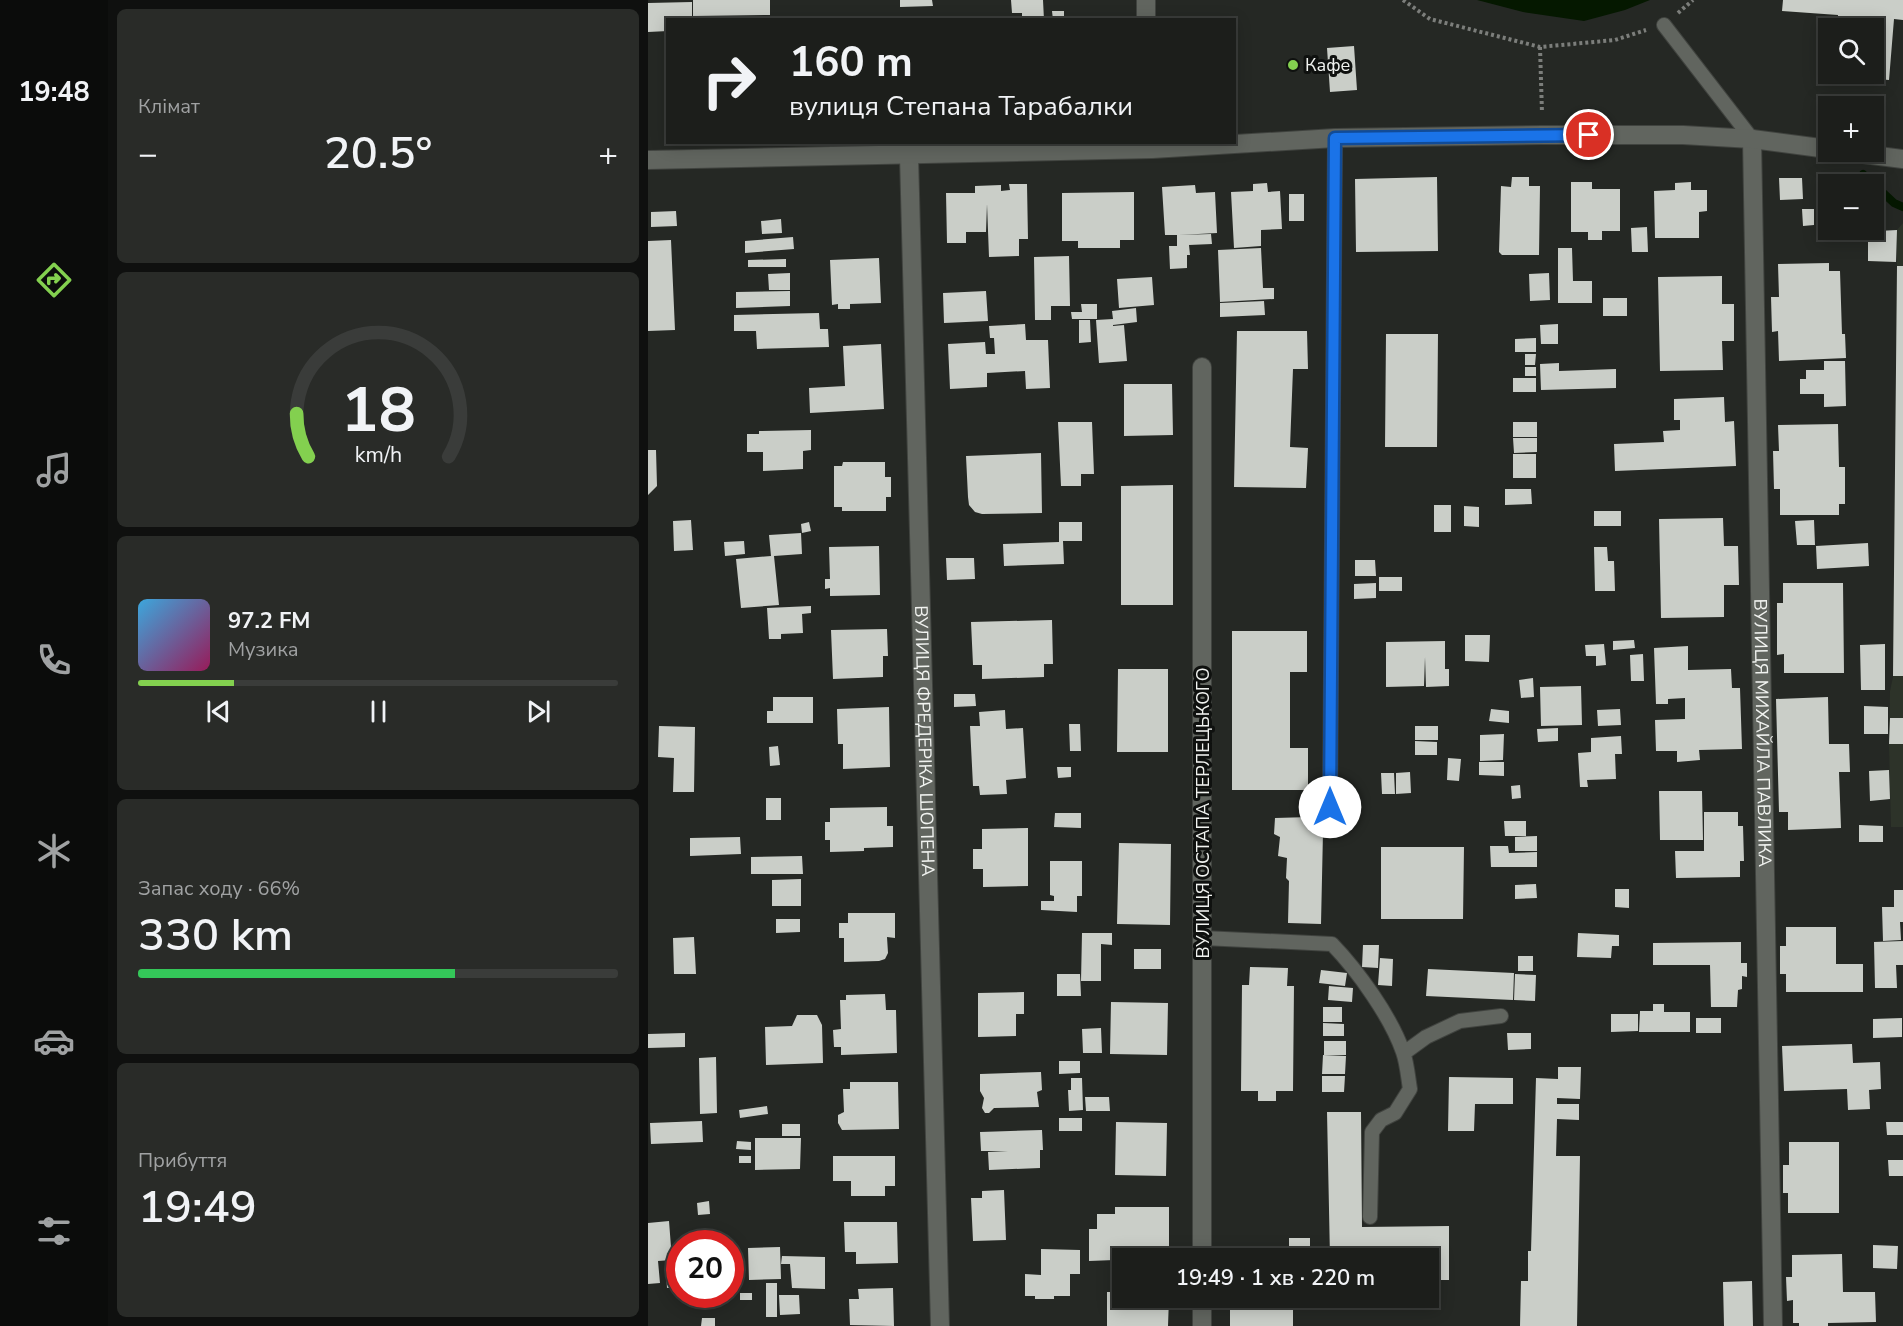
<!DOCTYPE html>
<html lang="uk">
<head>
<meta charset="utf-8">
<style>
  :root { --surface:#1c1e1b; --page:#292b28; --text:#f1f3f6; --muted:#a0a2a3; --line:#3a3c3a; --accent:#83d04f }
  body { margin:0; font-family:"Nunito Sans",sans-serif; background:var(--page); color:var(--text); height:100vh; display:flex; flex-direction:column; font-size:22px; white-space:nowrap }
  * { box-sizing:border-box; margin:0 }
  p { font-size:20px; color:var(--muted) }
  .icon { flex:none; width:33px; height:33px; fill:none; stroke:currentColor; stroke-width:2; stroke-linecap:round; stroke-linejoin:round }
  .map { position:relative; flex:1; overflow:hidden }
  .sheet { display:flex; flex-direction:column; gap:9px; padding:9px; background:#0f100f; width:540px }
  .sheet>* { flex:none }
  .banner { position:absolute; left:18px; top:18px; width:570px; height:126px; border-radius:0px; box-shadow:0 3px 15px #0003,0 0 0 2px var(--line); background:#1c1e1b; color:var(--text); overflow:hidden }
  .controls { position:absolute; left:1170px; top:18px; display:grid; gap:12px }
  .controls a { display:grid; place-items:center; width:66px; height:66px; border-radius:0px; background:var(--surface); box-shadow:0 3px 15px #0003,0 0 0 2px var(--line); font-size:30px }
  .speed { position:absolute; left:18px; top:1230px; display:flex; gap:12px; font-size:30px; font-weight:700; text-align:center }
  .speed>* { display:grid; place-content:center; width:78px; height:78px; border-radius:50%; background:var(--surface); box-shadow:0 3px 15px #0003,0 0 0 2px var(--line); line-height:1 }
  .speed .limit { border:9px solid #d22; background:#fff; color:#111 }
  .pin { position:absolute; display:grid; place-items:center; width:51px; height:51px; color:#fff; margin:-26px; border:3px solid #fff; border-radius:50%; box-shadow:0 2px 6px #0007 }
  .me { position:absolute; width:66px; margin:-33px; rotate:0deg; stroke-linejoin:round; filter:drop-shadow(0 0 4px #0008) }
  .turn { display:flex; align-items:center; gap:21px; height:126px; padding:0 24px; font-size:27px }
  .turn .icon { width:78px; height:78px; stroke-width:2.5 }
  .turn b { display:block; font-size:42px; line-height:51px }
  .big { font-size:45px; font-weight:600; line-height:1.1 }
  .sheet .card { flex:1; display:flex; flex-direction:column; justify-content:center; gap:9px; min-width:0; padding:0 21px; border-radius:9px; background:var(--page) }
  .sheet .dial { align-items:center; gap:0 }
  .dial svg { height:156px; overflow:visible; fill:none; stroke:var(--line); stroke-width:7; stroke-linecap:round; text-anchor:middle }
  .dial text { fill:var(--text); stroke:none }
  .song { display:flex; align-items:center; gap:18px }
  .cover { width:72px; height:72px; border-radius:9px; background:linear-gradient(135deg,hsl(200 70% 55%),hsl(330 70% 35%)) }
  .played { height:6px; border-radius:3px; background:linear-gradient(90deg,var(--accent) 20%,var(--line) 20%) }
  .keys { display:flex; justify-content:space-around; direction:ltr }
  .heat { display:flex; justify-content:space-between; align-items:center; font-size:33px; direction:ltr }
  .charge { height:9px; border-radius:4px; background:linear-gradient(90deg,#34c759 66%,var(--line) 0) }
  .trip { position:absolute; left:464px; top:1248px; width:327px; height:60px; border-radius:0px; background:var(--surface); box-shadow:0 3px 15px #0003,0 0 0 2px var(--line); font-weight:600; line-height:60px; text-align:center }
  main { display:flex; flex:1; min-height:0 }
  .dock { display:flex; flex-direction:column; width:108px; justify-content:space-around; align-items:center; background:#0b0c0b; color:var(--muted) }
  .dock .icon { width:42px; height:42px }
  .dock .selected { color:var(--accent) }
  .dock b { font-size:27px; color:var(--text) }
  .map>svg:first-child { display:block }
</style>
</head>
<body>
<main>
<nav class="dock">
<b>19:48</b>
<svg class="icon selected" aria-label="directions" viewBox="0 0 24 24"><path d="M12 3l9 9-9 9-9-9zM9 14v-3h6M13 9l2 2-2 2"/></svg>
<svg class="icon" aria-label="music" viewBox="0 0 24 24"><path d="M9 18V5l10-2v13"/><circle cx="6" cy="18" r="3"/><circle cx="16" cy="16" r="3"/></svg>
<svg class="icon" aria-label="phone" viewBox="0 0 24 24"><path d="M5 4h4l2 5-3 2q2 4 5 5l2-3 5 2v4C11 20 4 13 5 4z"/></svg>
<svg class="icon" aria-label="climate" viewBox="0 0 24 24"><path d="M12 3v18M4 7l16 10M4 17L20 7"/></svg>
<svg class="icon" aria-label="car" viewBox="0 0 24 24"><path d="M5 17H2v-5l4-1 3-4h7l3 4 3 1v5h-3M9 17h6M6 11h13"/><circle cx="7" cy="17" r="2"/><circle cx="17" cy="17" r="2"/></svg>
<svg class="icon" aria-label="filters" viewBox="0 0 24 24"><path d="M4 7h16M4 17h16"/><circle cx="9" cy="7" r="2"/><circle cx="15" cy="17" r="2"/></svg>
</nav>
<section class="sheet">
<div class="card"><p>Клімат</p>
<div class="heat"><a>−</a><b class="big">20.5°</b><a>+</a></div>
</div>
<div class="card dial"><svg viewBox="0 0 100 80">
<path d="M14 69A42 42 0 1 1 86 69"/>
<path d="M14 69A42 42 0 0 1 8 47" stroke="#83d04f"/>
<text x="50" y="56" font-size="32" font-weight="700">18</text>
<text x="50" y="72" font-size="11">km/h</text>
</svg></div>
<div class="card">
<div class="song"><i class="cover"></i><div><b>97.2 FM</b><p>Музика</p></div></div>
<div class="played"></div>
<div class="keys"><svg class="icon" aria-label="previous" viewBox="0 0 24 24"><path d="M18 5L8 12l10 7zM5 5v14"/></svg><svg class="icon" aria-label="pause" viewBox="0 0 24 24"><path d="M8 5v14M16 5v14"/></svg><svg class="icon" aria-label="next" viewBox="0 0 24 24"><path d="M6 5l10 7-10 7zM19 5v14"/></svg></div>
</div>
<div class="card"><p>Запас ходу · 66%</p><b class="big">330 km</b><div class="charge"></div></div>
<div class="card"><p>Прибуття</p><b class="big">19:49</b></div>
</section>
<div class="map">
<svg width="1255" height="1326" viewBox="0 0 1255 1326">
  <rect width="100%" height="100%" fill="#252824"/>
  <!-- built -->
  <path fill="#2d3329" d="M1255 223V827H1243L1241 743 1242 691 1245 677 1249 263V230Z"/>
  <!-- water -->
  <path fill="#051800" d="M829 0H1002L977 10 936 21 875 12Z"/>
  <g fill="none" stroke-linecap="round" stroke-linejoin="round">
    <!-- stream -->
    <path stroke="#051800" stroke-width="8" d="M1215 174 1246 203 1255 207"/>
  </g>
  <!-- building -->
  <path fill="#cacec8" d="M45 0H122V15L45 16Z
    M252 0H284L285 6 252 7Z
    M363 0H395L396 20H374V13H364Z
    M1135 0H1255V20L1246 19 1241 80 1182 75V74H1226V28H1189L1190 15 1134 11Z
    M44 2V20H20V31L0 32V3Z
    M404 11H416V20H405Z
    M706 46 709 90 682 92 679 48Z
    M789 177 790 251 708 252 707 179Z
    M864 177H881V186H892L891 255H854L851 252 853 186 863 187Z
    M1131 178H1154L1155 199 1132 200Z
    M923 182H944V189H972V231H954V240H940V232H923Z
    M1043 182V190H1059V211L1051 212V238H1007L1006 191 1027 190V183Z
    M619 183 620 192 632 191 634 229 613 230V246L586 248 583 192 605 191V184Z
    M361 184H379L380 239H371V256L341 257 339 204 338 232H318V243H299L298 193H327V186L353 185V191L362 190Z
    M547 185 548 193 567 192 569 233 531 235 563 234 564 244 541 245 542 255H539V268L522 269 521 246H529V235H517L514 187Z
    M486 192V240H472V248H430V241H414V193Z
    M641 194H656V221H641Z
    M1154 209H1166V225L1155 226Z
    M28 211 29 226 3 227V212Z
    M133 219 134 233 114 234 113 221Z
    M999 227 1000 252H984L983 228Z
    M1249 230 1248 262 1220 261V239H1230V231Z
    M145 237 146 249 97 253V241Z
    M23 240 27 330 0 331V241Z
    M613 248 615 288H626V299L572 302 570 250Z
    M910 248H924L925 281H944V303H910Z
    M421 256 422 306H403V320H387L386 257Z
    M231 258 233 303 202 304V309H190V304L184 305 182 260Z
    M138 259V267H100V260Z
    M1181 263V271H1192L1194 334H1197L1198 358 1131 361 1130 331 1124 332 1123 297H1131L1130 264Z
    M1249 266H1255V676H1245Z
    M142 273V290H121L120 274Z
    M901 273 902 300 882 301 881 274Z
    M1074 276V304H1086V341H1074L1075 370 1012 371 1010 277Z
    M504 277 506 305 471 308 469 279Z
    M142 291V306L88 308V292Z
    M338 291 340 321 296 323 295 293Z
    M955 298H979V316H955Z
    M616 301 617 315 572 317V303Z
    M433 304H449V319H424L423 312H434Z
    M488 308 489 322 465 325V326L476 325 479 361 451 363 448 320 465 319 464 311Z
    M171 313 172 329H180L181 347 109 349 108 331H86V315Z
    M431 320H442L443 342 431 343Z
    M377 324 378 340H400L402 388 378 389 377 371 339 373V387L302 389 300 344 337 342 338 354H347L346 338H342L341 326Z
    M910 324V344H893L892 325Z
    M589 331H659L660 369H645L642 447 660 448 658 488 586 487Z
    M738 334H790L789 447H737Z
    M888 338V352H867V339Z
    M233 344 236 409 162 413 161 388 197 386 195 346Z
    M877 354H888L887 365H877Z
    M1176 361H1197L1198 406 1176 407V394H1152V379H1158V370H1176Z
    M911 363V371L968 369V388L893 390 892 364Z
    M877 367H888V376H877Z
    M865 378H888V392H865Z
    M476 384H524L525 435 476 436Z
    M1076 397 1077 422 1086 421 1088 466 967 471 966 444 1016 442 1015 431 1032 430V420H1026V399Z
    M410 422H444L446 474H433V486H413Z
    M865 422H889V437H865Z
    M1190 424 1191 467H1197V504H1191V515H1132V489H1126L1125 451H1131L1130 425Z
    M163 430V450L155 451V469L115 471V452H99V434H111V431Z
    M865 438H889V452L866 453Z
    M0 450H8L9 486 0 495Z
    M393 453 394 513 334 514 327 512 321 505 320 497 318 456Z
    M865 454H888V478H865Z
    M195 462H237V477H243V497H238V511H194V507H186V466H194Z
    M525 485V605H473V486Z
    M857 489H883L884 504 857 505Z
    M786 505H803V532H786Z
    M816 506 831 507V527L816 526Z
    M946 511H973V526H946Z
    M1075 518 1076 546H1090L1091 585H1076V617L1013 618 1011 519Z
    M43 520 45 550 26 551 25 521Z
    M1166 520 1167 545H1149L1147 521Z
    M161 522 163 531 154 533 153 524Z
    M411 522H434V541H415L416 564 356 566 355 544 411 542Z
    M153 533 154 554 126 556 131 605 93 608 88 559 123 556 121 535Z
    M96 541 97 554 77 556 76 542Z
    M1220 543 1221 566 1169 569 1168 546Z
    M231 546 232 595 182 596V588L177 589V579H182L181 547Z
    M946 547H959L960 561H966L967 591H947Z
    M298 558H326L327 579 299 580Z
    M707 560H727L728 576H707Z
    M731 577H754V591H731Z
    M728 583V598L706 599V584Z
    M1135 583H1195L1196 673H1136V654L1129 655V603H1135Z
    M163 606V613L154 614 155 633 133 634V639H121L119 608Z
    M404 620 405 664H396V677L334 679V665H325L323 622Z
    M239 629 240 656H235V677L185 679 183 630Z
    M584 631H659V672H642V748H660V790H584Z
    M817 635H842L841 662 817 661Z
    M986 640 987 648 965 650V641Z
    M797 641V669H801V686L778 687 777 657 776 686 738 687V642Z
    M956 644 958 665 948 666V656H938L937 645Z
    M1237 644V690H1213L1212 645Z
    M1040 646V670L1083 669 1084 688H1092L1094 749 1051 750 1052 760 1029 762V751H1008L1007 720 1037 719V698L1020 699V704H1008L1006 648Z
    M995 654 996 681H983L982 655Z
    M470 669H520V752H469Z
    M885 678 886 697 873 698 871 680Z
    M933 686 934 725 893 726 892 687Z
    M306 694H327L328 706 306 707Z
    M125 697H165V723H119V711H125Z
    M1180 697 1181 744H1201L1202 772H1191L1193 828 1140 830V812H1131L1128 699Z
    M1216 706 1240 707V734H1216Z
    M241 707 242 767 195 769V744H190L189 709Z
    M843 709 861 711V723L841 721Z
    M972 709 973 725 950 726 949 710Z
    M357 710 358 729 375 728 378 778 358 780 359 794 332 795 331 786H325L322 726H332L331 712Z
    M1242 718H1255V744H1241Z
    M421 724H432L433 751H422Z
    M11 726 47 727 46 792H25L26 758 10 757Z
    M767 726H790V740H767Z
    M910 728V741L890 742 889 729Z
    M856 734 855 760 832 761V735Z
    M973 736 974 754H967L968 779 939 780 940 787H932L930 753 943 752V738Z
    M767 741 789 742V755H767Z
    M130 746 132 765 122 766 121 747Z
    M800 758 813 759 811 781 799 780Z
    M831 762H856V776L831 775Z
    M409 767H423V777L410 778Z
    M1241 770 1242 799 1222 801 1221 771Z
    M762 772 763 793 748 794V773Z
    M733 773H746L747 794H734Z
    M872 785 873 798 864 799 863 786Z
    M1011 791H1054L1055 840H1012Z
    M118 798H133V820H118Z
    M239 807V826H245V847L216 848V851L182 852V840H177V822H182V808Z
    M1056 812H1090V826H1095L1096 861H1092V877L1028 878 1027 851H1056Z
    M407 813H433V828L406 827Z
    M662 817 675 832 673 924 640 923 641 881 638 878 639 858 630 856 632 837 626 834 627 818Z
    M856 821H878V836H857Z
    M1211 825 1235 826V842H1211Z
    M380 828V886L335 887V869H325V849H334V829Z
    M889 836V851H867V837Z
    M92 837 93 854 42 856V838Z
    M471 843 523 844 522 925 469 924Z
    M842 846H860L861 853 889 852V867H843Z
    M733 847H816L815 919H733Z
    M154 856 155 874H103V857Z
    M402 861H434V896H429V912L393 910V901H406V896L402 895Z
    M153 879V906H124V880Z
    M888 884 889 898 867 899V885Z
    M967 889H981V908L967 907Z
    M1246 890H1255V922H1252L1253 940 1235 941 1234 907H1246Z
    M200 913H247V938L239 937 240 953 237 959 231 961 196 962V938H191V923H200Z
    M128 919H152V932L128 933Z
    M1138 927H1188V964H1215V992H1138V974H1132V946H1138Z
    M434 933H464V945L453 944V981H433Z
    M930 933 971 935V946H964L963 958 929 957Z
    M46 937 48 974H26L25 938Z
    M1255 941V965H1248L1249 988H1227L1226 942Z
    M1093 942V963H1099V977L1094 976V989L1090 990 1089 1007H1063L1062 965H1005V943Z
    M715 945H731L730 968 714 967Z
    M486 949H513V969H486Z
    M870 956H885V971H870Z
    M732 958 745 959 744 986 730 985Z
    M602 967 640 968 639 986H646L645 1091H628V1101H610V1091H593L594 985H601Z
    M780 969 866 973 865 1000 778 996Z
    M673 970 699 973 697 986 671 983Z
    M409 974H432L433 996H409Z
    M867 974 888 975 887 1001 866 1000Z
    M681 986 705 988 704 1002 680 1000Z
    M376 992V1014H368V1036L330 1037V993Z
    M237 994 238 1010H248L249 1053 193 1055V1047H186L185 1030 193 1029 192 1000H198V995Z
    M463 1002 520 1003 519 1055 462 1054Z
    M1005 1004H1016V1012H1042V1032H991L992 1011H1005Z
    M675 1007H694V1022H675Z
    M963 1014H990V1031L963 1032Z
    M149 1015H169L174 1025 175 1063 118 1065 117 1027 144 1026Z
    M1048 1018H1073V1033H1048Z
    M1254 1018V1037L1225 1038V1019Z
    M675 1023 696 1024V1036H675Z
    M453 1028 454 1053H435L434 1029Z
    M37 1033V1047L0 1048V1034Z
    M859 1033H883V1049L860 1050Z
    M676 1041H698V1055H676Z
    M1204 1044 1205 1063 1232 1062 1233 1089 1221 1090 1222 1109 1200 1110 1199 1089 1136 1091 1134 1046Z
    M675 1055 698 1056 697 1074H674Z
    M68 1057 69 1113 52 1114 51 1058Z
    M411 1061H432V1073L411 1074Z
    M910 1067H933L932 1099 909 1098V1104H931V1120L909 1119 908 1156H932L929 1326H872L873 1281H880V1251H883L888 1078 910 1079Z
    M393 1072 394 1090 389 1092 391 1107 346 1108 341 1113H337L334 1108 336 1098 332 1091V1074Z
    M674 1076H697L696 1092H674Z
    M801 1077 865 1078V1104H827L826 1131H800Z
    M423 1078H434L435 1110 421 1111 420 1090H423Z
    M202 1082H250L251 1129 194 1130 190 1123V1115L196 1112 195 1089H202Z
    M437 1097H461L462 1111H438Z
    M119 1106 120 1114 92 1118 91 1110Z
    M679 1112H713L714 1227 801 1226V1280H780V1258H682Z
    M411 1118H434V1131H411Z
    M54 1121 55 1142 3 1144 2 1123Z
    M468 1122 519 1123 518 1176 467 1175Z
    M1238 1122H1255V1135H1239Z
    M134 1124H152V1136H134Z
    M394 1130 395 1150H392V1168L341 1170 340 1152 360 1151H333L332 1132Z
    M107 1138H153L152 1169 107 1170Z
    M89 1141 103 1142V1150L88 1149Z
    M1141 1142H1191V1213H1140V1193H1135V1165H1141Z
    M91 1156H103V1163H91Z
    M185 1156H247V1186H237V1196H203V1181H185Z
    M1240 1160H1255V1176H1241Z
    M356 1190 358 1240 325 1241 323 1198H334V1191Z
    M61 1201 62 1214 50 1215 49 1203Z
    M467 1207H521V1254H519L518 1258 441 1261V1229H449V1214H467Z
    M21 1221 24 1260 10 1261 12 1283 0 1284V1223Z
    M196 1222H249L250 1263 208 1264V1252H197Z
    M74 1235 75 1244H63V1236Z
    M641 1238H662V1258H641Z
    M1225 1245 1250 1246 1249 1269 1225 1268Z
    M132 1247 133 1279 101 1280 100 1248Z
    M393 1249 432 1250V1274H422V1296H406V1299H387V1296H377V1274L393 1275Z
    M1194 1254 1195 1292H1227L1228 1322 1180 1323V1326H1151V1323H1145V1300L1139 1301 1138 1277H1144V1255Z
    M134 1256 177 1257V1289L144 1288 142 1264H133Z
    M32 1268V1287L19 1288 18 1269Z
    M1104 1281 1105 1326H1076L1075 1282Z
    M118 1283H129V1317H118Z
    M245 1288 246 1326 202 1325 201 1299H211L210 1289Z
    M459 1292H474V1298H521L520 1326H459Z
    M92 1293H104V1300H92Z
    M131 1295H151L152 1314 132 1315Z
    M582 1299H645V1326H582Z
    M54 1318H67V1326H53Z"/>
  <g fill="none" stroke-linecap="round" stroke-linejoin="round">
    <defs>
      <path id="service" d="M1016 25 1104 139
        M682 807 687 138
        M555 938 684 944C710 971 743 1017 755 1052 759 1063 760 1077 762 1089L747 1113 733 1120 724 1132 722 1217
        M756 1053 778 1037 812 1021 853 1016"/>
      <g id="minor">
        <path d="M498 0V20"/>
        <path id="s1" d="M1104 139 1125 1326"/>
        <path d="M1200 152 1255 159"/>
        <path id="s2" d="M261 156 292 1326"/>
        <path d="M0 160 504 149 687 138 894 135H1035L1104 139 1180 149"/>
        <path d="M554 1258V367"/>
        <path d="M554 1326V1298"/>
      </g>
    </defs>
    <!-- service casing -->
    <use href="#service" stroke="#40433f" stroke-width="16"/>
    <!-- minor casing -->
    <use href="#minor" stroke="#40433f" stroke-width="20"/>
    <!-- path -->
    <path stroke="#7c7e7b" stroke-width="4" stroke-dasharray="3 3" stroke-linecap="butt" d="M755 0 782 19 892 47 967 40 998 30
      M1030 13 1045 0
      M892 47 894 113"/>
    <!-- service -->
    <use href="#service" stroke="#61655f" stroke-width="14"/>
    <!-- minor -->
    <use href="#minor" stroke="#61655f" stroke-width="18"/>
  </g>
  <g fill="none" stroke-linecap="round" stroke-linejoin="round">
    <defs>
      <path id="route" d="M682 807 687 138 941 135"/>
    </defs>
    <!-- route casing -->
    <use href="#route" stroke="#114b97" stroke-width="15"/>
    <!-- route -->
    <use href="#route" stroke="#1a73e8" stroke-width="10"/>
  </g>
  <!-- markers -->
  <circle fill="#83d04f" stroke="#0f110f" stroke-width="2" cx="645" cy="65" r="6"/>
  <g text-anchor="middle" stroke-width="6" stroke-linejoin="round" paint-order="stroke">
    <!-- poi labels -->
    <g font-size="18" fill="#f1f3f0" stroke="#0f110f" text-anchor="start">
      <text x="657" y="71">Кафе</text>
    </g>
    <!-- street labels -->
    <g font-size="18" fill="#f1f3f0" stroke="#0f110f">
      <text dy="6" stroke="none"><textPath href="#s1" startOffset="594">ВУЛИЦЯ МИХАЙЛА ПАВЛИКА</textPath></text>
      <text dy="6" stroke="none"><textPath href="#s2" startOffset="585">ВУЛИЦЯ ФРЕДЕРІКА ШОПЕНА</textPath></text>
      <text transform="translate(555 813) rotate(-90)" y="6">ВУЛИЦЯ ОСТАПА ТЕРЛЕЦЬКОГО</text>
    </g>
  </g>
</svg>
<div class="controls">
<a><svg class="icon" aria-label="search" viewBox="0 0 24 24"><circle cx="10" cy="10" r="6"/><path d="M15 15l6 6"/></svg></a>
<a>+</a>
<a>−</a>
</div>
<div class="speed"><div class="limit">20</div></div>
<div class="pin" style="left:941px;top:135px;background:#d93025"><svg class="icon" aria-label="arrive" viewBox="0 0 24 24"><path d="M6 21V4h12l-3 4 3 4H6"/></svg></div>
<svg class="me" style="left:682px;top:807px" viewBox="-20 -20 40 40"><circle r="19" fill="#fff"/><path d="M0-13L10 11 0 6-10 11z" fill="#1a73e8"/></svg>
<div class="trip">19:49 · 1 хв · 220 m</div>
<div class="banner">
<div class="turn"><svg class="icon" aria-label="right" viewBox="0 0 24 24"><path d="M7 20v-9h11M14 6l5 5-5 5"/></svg><div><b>160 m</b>вулиця Степана Тарабалки</div></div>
</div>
</div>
</main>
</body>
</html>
